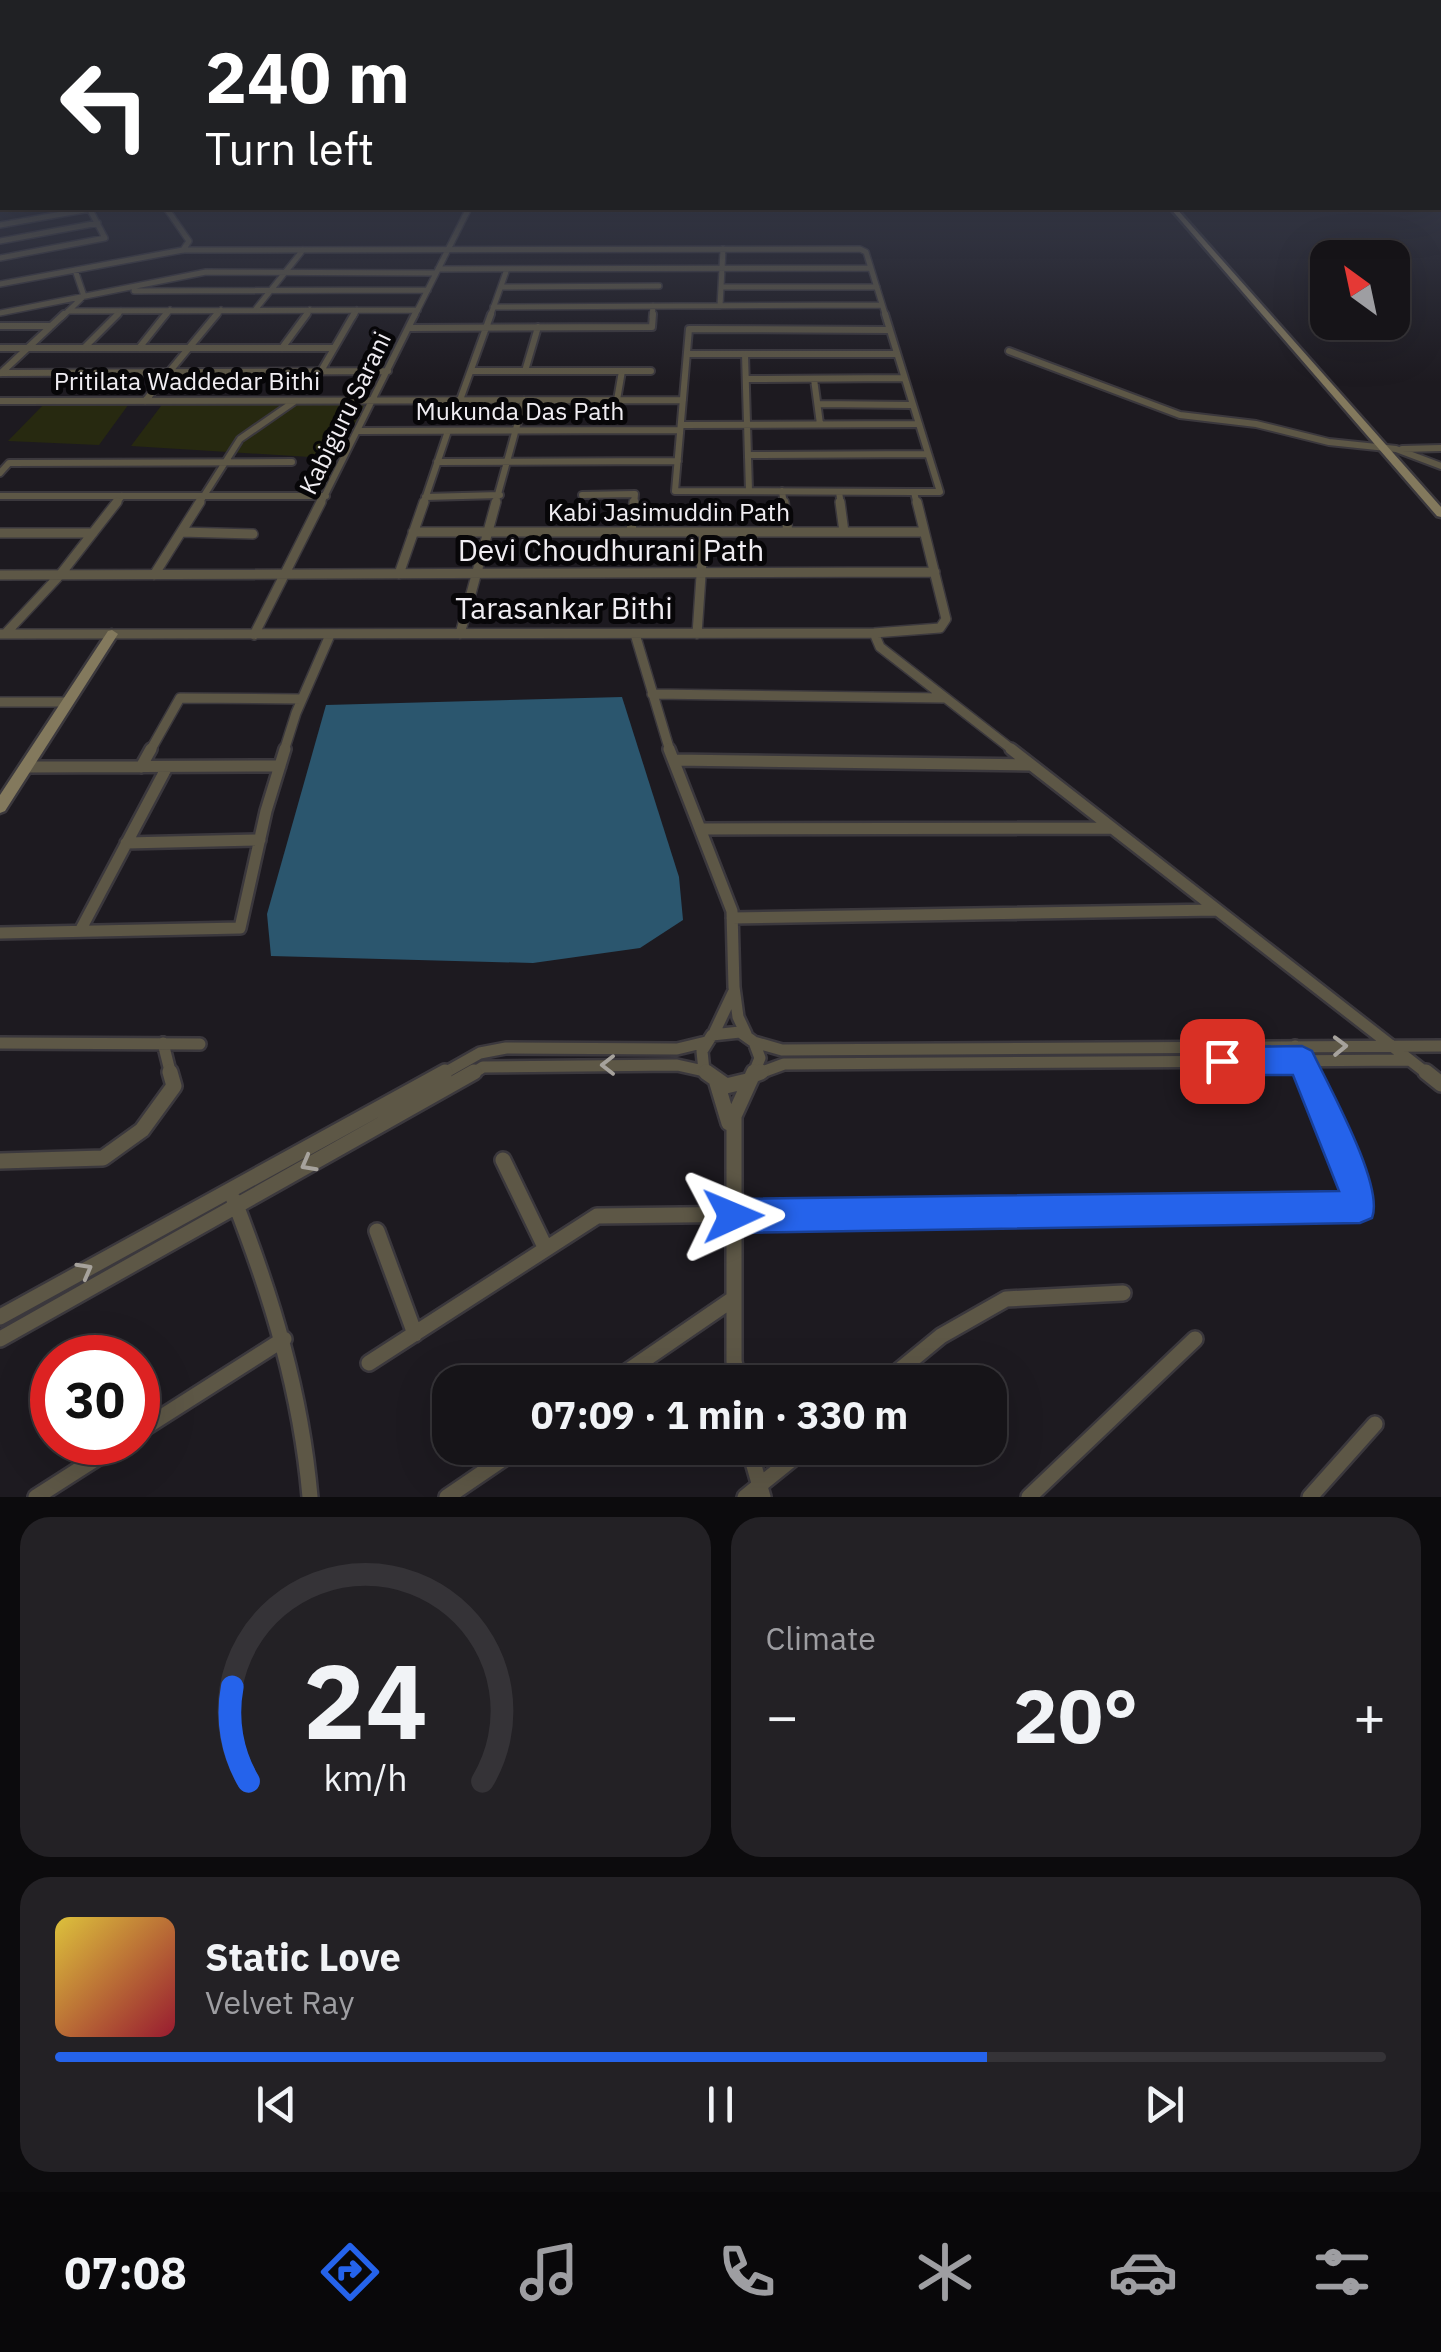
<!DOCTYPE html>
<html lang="en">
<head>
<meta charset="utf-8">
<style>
  :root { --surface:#161418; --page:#232125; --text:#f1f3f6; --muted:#9e9ea2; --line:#353337; --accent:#2563eb }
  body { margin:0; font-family:"IBM Plex Sans",sans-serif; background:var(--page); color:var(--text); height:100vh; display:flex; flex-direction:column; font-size:38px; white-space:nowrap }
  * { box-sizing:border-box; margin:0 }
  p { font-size:32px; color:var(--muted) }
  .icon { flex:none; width:55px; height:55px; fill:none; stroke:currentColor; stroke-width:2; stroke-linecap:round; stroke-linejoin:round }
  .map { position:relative; height:1497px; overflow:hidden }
  .details { display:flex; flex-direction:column; gap:20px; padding:20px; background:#0c0b0d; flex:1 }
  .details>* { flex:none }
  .banner { position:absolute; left:0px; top:0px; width:1442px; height:210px; box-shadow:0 10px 40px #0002,0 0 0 2px var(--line); background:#202124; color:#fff; overflow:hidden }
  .needle { width:65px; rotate:327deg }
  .tools { position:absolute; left:1310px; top:240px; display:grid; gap:20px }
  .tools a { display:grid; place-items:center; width:100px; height:100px; border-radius:20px; background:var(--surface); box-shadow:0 10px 40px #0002,0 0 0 2px var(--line); font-size:50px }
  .speed { position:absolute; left:30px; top:1335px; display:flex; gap:20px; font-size:50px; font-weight:700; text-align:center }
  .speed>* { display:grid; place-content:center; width:130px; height:130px; border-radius:50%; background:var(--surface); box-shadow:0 10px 40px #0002,0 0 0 2px var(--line); line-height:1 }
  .speed .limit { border:15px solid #d22; background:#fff; color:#111 }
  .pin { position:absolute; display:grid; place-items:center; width:85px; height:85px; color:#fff; margin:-42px; border-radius:20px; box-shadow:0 5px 15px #0006 }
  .me { position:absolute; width:110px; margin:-55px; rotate:89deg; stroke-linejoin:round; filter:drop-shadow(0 0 8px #0008) }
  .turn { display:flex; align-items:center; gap:35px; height:210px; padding:0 40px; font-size:45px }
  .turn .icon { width:130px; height:130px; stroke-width:2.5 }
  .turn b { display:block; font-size:70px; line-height:85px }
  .big { font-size:75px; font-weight:700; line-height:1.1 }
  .details .tile { flex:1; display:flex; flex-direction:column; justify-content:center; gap:15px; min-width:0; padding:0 35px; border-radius:30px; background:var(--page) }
  .details .dial { align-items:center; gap:0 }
  .dial svg { height:260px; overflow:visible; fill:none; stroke:var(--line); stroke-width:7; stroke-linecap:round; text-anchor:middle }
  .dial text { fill:var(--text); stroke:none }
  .song { display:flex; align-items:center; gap:30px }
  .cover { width:120px; height:120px; border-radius:15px; background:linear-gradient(135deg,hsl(50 70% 55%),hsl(350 70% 35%)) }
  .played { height:10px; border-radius:5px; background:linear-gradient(90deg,var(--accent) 70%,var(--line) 70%) }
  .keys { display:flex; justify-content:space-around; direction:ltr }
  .heat { display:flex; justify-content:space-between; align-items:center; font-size:55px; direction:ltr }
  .details .tiles { flex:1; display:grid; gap:20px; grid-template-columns:1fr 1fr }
  .tile:last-child { grid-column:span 2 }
  .trip { position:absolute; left:432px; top:1365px; width:575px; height:100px; border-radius:30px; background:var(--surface); box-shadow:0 10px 40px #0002,0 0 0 2px var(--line); font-weight:700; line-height:100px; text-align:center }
  .tab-bar { display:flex; height:160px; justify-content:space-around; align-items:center; background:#09080a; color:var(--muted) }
  .tab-bar .icon { width:70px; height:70px }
  .tab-bar .current { color:var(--accent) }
  .tab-bar b { font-size:45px; color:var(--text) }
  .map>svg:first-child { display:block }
</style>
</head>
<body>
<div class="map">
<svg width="1441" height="1497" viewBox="0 0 1441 1497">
  <rect width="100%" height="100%" fill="#1d1a20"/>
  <!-- green -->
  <path fill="#272910" d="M131 401 99 445 8 441 46 402Z
    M374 401 342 459 131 446 164 402Z"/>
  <!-- water -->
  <path fill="#2b566e" d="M622 697 679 877 683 920 640 948 533 963 271 956 267 914 326 705Z"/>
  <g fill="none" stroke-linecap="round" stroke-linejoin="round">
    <defs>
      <path id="street-far4" d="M1 172 2 177
        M166 208 189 241 183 250
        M0 225 90 209
        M0 241 98 223
        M0 258 105 238 89 208
        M438 269 871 268
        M0 284 183 250 860 249 866 252 886 317
        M501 287 659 286
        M721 287H877
        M134 291 428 290
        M720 306 723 249
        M493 307 882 305
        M255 310 303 250
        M68 311 418 310
        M0 313 206 272 436 273
        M62 317 84 296 75 270
        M115 317 121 311
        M164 317 170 310
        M215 317 221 310
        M305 317 310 310
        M353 317 357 310
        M414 317 469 208
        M490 317 507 269
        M652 317 653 306"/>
      <path id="street-far3" d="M885 314 940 492H914
        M0 326H51
        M409 328 652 327 653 314
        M890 330 689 329 675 491 914 492 917 505
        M0 348H334
        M84 348 118 314
        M139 348 166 314
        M282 348 307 314
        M1009 351 1180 415 1256 424 1329 442 1396 449 1441 466
        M687 354H897
        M745 354 749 491
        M321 371 354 314
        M471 371H651
        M525 371 538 327
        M0 373 388 371
        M1 373 64 314
        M746 379 903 378
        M814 379 820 424
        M460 400 491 314
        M617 400 622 371
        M0 401 683 400
        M145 401 217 314
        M818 404 911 405
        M681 425 916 424
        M359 431 680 430
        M1402 449 1441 448
        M748 455 927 454
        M437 462 678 461
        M0 473 9 463 292 462
        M782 491 784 505
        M839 492 841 505
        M582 495 635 494 634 505
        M0 496H326
        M425 497 500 495
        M115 505 122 496
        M198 505 240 439 295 401
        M320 505 415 314
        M423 505 448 431
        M495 505 524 400"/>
      <path id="street-far2" d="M784 502 788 532
        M840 502 844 532
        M181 532 253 534
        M413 532H924
        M631 532 634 502
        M0 533H93
        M399 574 424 502
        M0 575 935 572
        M154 575 200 502
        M874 633 880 647 1014 751
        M0 634 874 633 940 628 946 619 917 502
        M5 634 60 575 117 502
        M460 634 496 502
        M635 634 670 751
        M697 634 704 532
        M254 635 321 502
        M652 694 944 698
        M0 702H68
        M150 751 180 698 302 699
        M284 751 296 713 330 635"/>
      <path id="street-far1" d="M669 749 732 911 734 987 738 1017 746 1034
        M1011 749 1429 1075
        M674 760 1030 765
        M26 767 280 766
        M141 767 151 749
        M702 829 1111 828
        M126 843 260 840
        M732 918 1217 910
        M80 931 167 767
        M0 933 240 928 266 811 285 749
        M715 1031 733 993
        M754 1042 782 1050 1441 1046
        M0 1043 200 1044
        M163 1043 171 1075
        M1295 1046 1308 1075
        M441 1075 480 1053 506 1048 677 1049 706 1042
        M470 1075 483 1067 677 1065 704 1071
        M709 1075 704 1071 702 1051 712 1035 740 1032 754 1042 760 1058 753 1075
        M754 1075 784 1064 1409 1060"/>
      <path id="street" d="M706 1072 726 1086 747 1081
        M1426 1072 1441 1084
        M753 1075 761 1072
        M717 1083 729 1123
        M503 1160 546 1249
        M0 1161 103 1158 142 1130 174 1086 170 1072
        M234 1200C272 1297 301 1393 310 1497
        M377 1231 415 1334
        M0 1317 445 1072
        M0 1339 474 1072
        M369 1363 597 1216 1360 1207 1348 1165 1307 1072
        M612 1382 733 1299
        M738 1382 734 1361V1116L754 1072
        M885 1382 941 1336 1006 1299 1123 1293
        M138 1432 284 1339
        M749 1448 763 1497
        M36 1497 122 1442
        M447 1497 519 1448
        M745 1497 806 1448
        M1029 1497 1195 1339
        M1310 1497 1375 1424"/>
      <path id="secondary" d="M1170 208H1176L1441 507V517L1437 516Z
        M112 630 118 634 5 811 0 813V795L108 631Z"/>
    </defs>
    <!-- street-far4 casing -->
    <use href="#street-far4" stroke="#3b383d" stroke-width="8"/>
    <!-- street-far3 casing -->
    <use href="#street-far3" stroke="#3b383d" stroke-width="10"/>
    <!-- street-far2 casing -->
    <use href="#street-far2" stroke="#3b383d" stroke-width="12"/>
    <!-- street-far1 casing -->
    <use href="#street-far1" stroke="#3b383d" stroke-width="16"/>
    <!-- street casing -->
    <use href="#street" stroke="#3b383d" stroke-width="20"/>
    <!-- secondary casing -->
    <use href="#secondary" stroke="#3b383d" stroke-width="5"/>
    <!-- street-far4 -->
    <use href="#street-far4" stroke="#5d5746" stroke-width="5"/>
    <!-- street-far3 -->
    <use href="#street-far3" stroke="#5d5746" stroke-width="6"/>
    <!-- street-far2 -->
    <use href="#street-far2" stroke="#5d5746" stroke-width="9"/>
    <!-- street-far1 -->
    <use href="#street-far1" stroke="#5d5746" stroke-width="11"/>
    <!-- street -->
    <use href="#street" stroke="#5d5746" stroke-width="15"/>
    <!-- secondary -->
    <use href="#secondary" fill="#83795d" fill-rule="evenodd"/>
  </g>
  <!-- one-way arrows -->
  <defs><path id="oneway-chevron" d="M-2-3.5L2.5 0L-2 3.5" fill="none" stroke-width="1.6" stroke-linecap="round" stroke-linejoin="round" transform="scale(2.5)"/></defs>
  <g stroke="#a6a29c">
    <use href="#oneway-chevron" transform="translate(1340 1046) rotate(-1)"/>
    <use href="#oneway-chevron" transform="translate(608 1065) rotate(-180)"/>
    <use href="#oneway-chevron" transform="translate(308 1164) rotate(151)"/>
    <use href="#oneway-chevron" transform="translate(85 1270) rotate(-29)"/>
  </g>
  <!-- sky -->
  <linearGradient id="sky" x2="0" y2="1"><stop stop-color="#100e12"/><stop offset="0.45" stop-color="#3a3e4e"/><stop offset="1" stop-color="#3a3e4e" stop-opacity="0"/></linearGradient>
  <rect width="1441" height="382" fill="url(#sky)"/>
  <!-- route -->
  <path fill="#2563eb" stroke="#184099" stroke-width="2.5" d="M1302 1046 1312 1051C1328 1085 1385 1186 1372 1218L1360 1223 733 1233 721 1228 716 1216 721 1204 733 1199 1339 1191 1293 1075H1222L1212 1071 1207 1061 1212 1051 1222 1047Z"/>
  <g text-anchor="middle" stroke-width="10" stroke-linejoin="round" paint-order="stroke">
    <!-- far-street labels -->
    <g font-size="25" fill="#f0edf2" stroke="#070608">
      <text x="187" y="390">Pritilata Waddedar Bithi</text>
      <text x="520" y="420">Mukunda Das Path</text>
      <text transform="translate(345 413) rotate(-64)" y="9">Kabiguru Sarani</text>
      <text x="669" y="521">Kabi Jasimuddin Path</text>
    </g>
    <!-- street labels -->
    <g font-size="30" fill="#f0edf2" stroke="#070608">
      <text x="611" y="561">Devi Choudhurani Path</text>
      <text x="564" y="619">Tarasankar Bithi</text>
    </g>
  </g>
</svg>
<div class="tools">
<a><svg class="needle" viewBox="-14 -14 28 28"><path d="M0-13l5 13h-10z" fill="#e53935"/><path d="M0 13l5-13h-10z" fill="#9e9ea2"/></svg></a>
</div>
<div class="speed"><div class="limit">30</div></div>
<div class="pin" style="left:1222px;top:1061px;background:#d93025"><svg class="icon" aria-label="arrive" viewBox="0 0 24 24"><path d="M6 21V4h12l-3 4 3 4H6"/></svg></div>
<svg class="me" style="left:733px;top:1216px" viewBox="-20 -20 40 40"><path d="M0-17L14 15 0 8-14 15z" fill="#2563eb" stroke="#fff" stroke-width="4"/></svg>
<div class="trip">07:09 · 1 min · 330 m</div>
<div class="banner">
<div class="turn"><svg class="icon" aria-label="left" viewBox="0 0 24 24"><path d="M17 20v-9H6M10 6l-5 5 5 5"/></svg><div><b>240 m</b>Turn left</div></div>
</div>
</div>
<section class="details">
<div class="tiles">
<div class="tile dial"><svg viewBox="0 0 100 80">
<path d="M14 69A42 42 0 1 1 86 69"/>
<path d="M14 69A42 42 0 0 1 9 40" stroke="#2563eb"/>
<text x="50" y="56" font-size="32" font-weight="700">24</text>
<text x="50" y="72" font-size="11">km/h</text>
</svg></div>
<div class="tile"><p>Climate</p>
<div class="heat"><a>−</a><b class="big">20°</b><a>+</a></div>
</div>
<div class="tile">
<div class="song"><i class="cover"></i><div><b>Static Love</b><p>Velvet Ray</p></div></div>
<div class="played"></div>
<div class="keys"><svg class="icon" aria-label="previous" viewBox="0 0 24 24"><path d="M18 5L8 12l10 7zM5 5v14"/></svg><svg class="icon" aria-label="pause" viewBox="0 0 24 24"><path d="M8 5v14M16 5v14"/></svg><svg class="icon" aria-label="next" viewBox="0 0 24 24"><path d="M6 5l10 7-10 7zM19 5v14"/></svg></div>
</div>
</div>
</section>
<nav class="tab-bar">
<b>07:08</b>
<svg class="icon current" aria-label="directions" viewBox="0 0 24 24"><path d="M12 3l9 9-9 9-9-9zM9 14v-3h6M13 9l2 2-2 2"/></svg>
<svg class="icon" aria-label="music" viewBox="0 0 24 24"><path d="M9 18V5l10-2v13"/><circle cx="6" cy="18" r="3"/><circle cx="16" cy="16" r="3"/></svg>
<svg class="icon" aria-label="phone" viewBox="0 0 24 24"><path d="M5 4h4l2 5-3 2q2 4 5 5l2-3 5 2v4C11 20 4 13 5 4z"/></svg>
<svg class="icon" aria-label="climate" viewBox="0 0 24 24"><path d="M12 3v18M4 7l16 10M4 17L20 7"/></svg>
<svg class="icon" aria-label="car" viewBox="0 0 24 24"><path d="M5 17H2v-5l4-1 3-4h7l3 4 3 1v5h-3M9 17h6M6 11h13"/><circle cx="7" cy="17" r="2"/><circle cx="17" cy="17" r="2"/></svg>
<svg class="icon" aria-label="filters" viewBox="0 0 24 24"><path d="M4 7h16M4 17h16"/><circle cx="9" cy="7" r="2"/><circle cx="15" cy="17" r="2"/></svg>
</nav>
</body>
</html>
